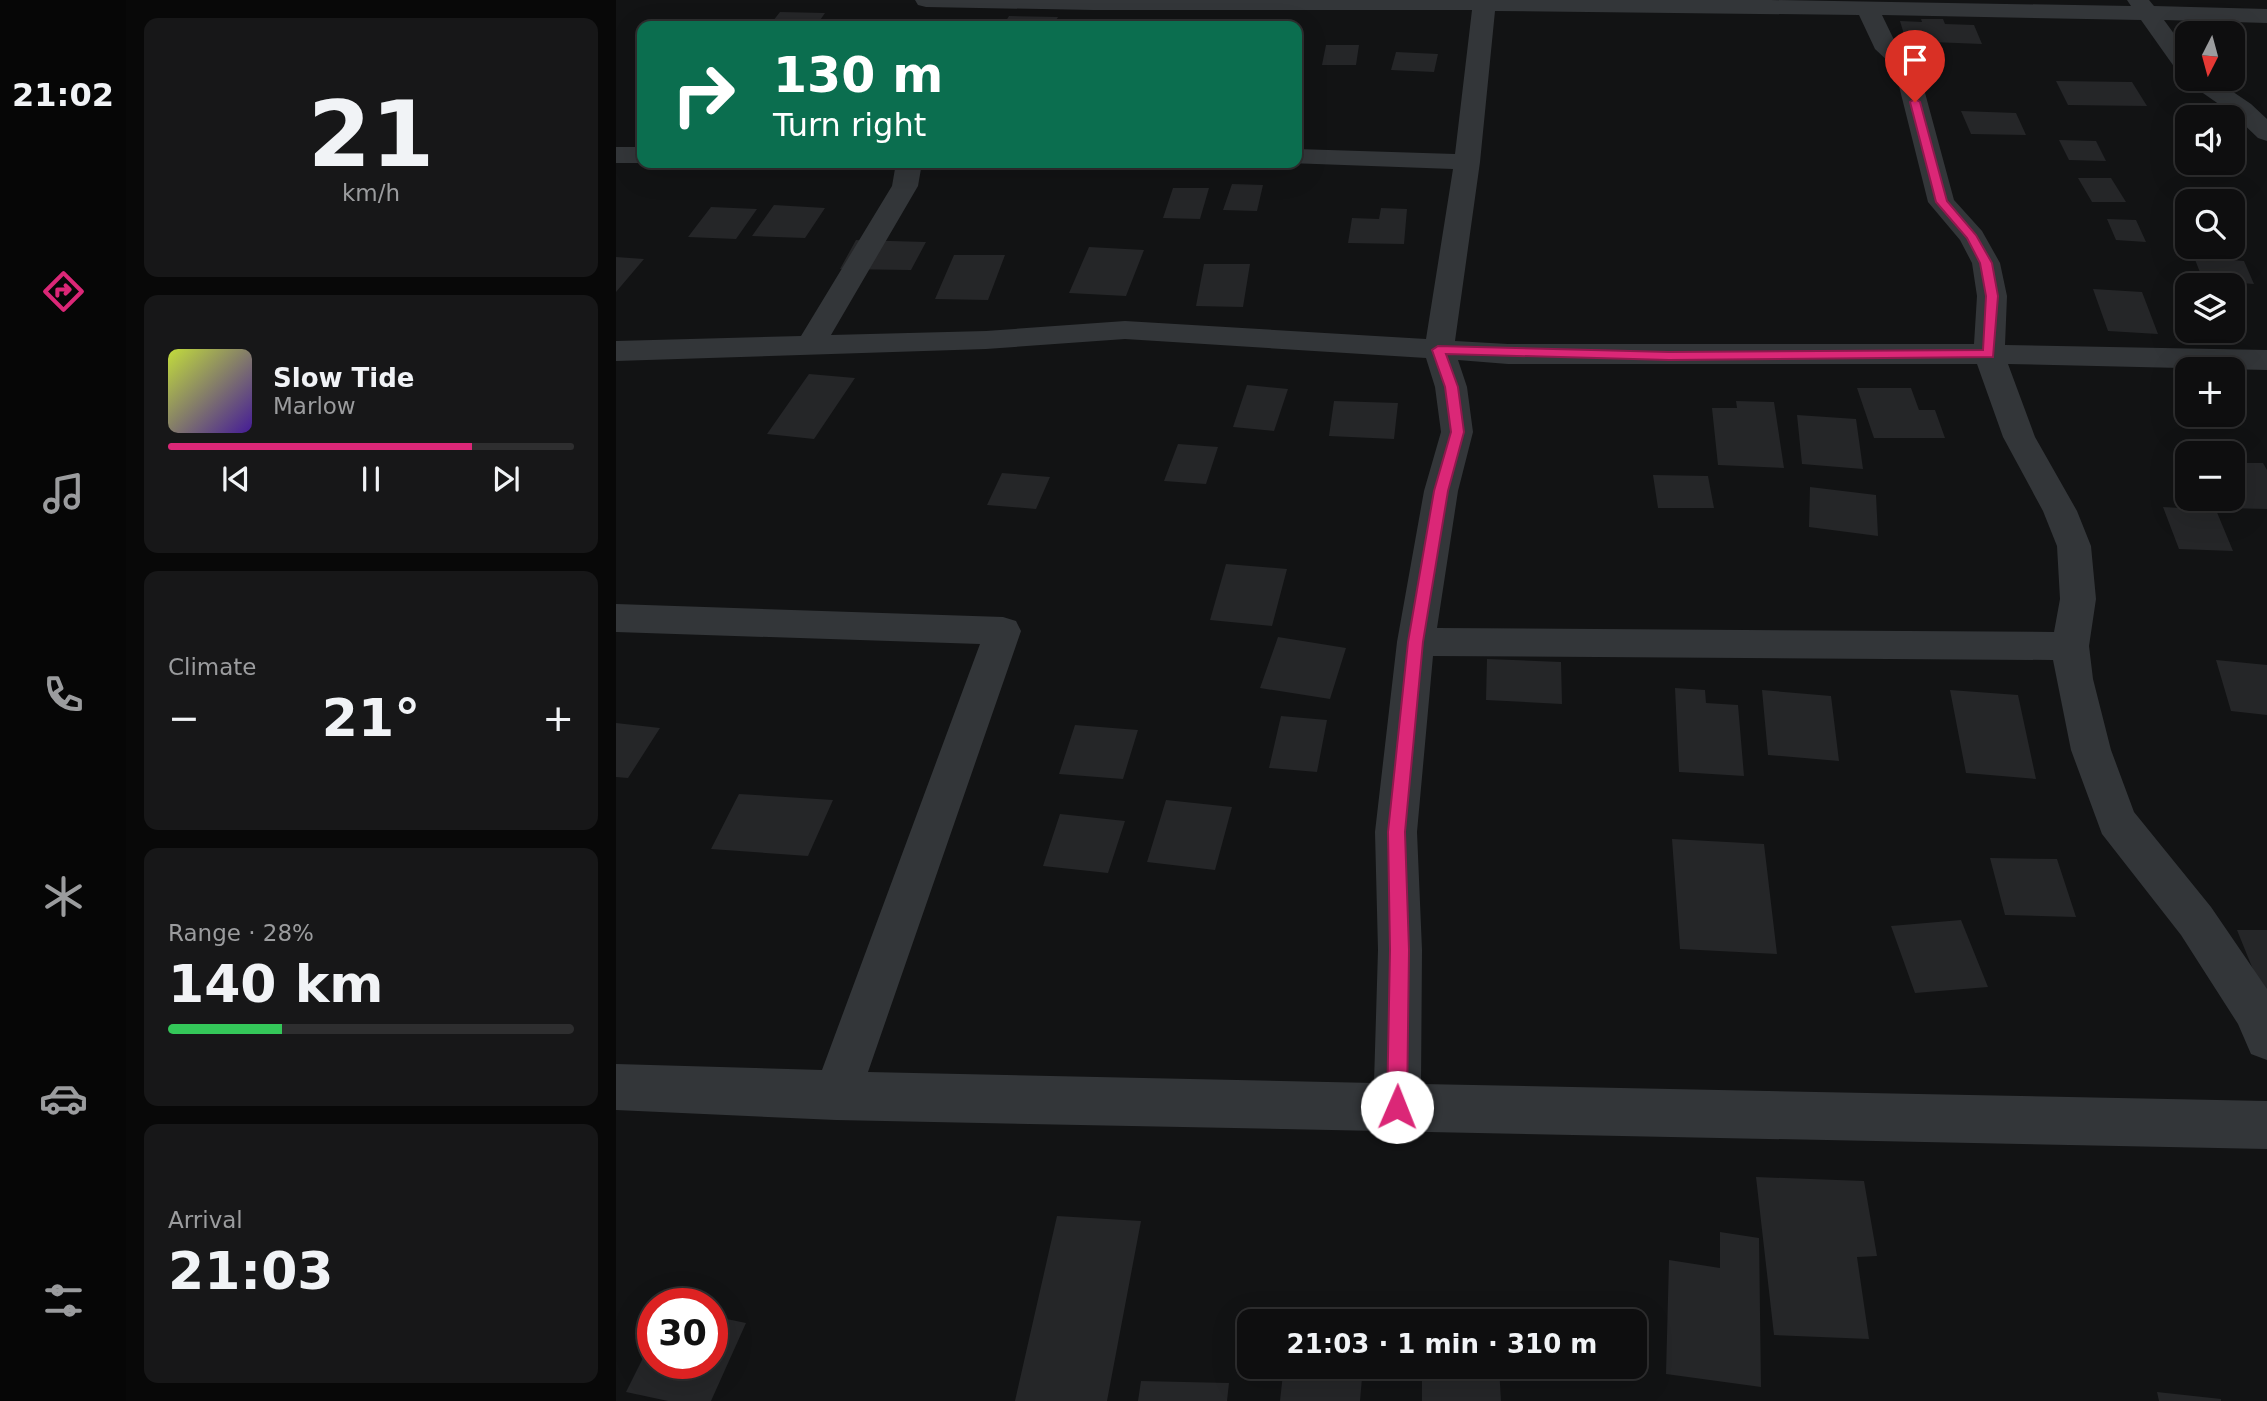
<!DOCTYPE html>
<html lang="en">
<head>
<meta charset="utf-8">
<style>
  :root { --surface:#0e0e0f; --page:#171718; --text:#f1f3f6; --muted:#9b9c9e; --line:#2e2e2f; --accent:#db2777 }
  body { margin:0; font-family:"DejaVu Sans",sans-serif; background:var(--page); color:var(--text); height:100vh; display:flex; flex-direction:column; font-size:26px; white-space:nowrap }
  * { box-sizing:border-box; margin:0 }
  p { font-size:23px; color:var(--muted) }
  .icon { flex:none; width:38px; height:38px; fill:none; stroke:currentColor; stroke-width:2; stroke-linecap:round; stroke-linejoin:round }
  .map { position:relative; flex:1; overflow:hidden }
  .side { display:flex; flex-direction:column; gap:18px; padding:18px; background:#080808; width:490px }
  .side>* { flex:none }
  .banner { position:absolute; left:21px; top:21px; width:665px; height:147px; border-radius:14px; box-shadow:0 7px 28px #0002,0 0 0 2px var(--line); background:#0b6e4f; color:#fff; overflow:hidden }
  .needle { width:46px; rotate:186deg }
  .controls { position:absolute; left:1559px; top:21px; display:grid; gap:14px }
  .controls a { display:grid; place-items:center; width:70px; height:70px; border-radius:14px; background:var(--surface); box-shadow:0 7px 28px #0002,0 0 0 2px var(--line); font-size:35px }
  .speed { position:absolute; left:21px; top:1288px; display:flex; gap:14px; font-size:35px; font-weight:700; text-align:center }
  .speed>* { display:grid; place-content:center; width:91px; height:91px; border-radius:50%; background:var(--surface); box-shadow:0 7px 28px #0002,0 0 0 2px var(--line); line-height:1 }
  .speed .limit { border:10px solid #d22; background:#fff; color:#111 }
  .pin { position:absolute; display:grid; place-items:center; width:60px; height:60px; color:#fff; margin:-72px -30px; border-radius:50% 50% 50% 0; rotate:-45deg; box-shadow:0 0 7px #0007 }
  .pin .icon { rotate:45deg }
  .me { position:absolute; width:77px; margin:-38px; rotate:1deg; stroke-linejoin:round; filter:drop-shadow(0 0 5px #0008) }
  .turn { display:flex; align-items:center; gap:24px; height:147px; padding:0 21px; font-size:32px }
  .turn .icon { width:91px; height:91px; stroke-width:2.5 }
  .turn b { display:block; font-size:49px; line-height:60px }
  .big { font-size:52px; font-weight:600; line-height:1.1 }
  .side .tile { flex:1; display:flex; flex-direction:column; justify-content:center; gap:10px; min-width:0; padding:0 24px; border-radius:14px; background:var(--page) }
  .side .dial { align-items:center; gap:0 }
  .dial b { font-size:91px; line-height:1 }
  .song { display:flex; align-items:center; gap:21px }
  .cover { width:84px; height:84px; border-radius:10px; background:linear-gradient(135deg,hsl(70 70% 55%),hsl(260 70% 35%)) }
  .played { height:7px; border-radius:4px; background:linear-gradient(90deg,var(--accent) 75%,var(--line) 75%) }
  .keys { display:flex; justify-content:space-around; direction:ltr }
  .heat { display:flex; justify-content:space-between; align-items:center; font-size:38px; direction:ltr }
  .charge { height:10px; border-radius:5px; background:linear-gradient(90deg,#34c759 28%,var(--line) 0) }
  .trip { position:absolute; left:621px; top:1309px; width:410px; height:70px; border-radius:14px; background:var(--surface); box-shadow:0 7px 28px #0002,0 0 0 2px var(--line); font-weight:600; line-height:70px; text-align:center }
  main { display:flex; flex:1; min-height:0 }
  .tab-bar { display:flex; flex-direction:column; width:126px; justify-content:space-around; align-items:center; background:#060606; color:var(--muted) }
  .tab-bar .icon { width:49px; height:49px }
  .tab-bar .selected { color:var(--accent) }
  .tab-bar b { font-size:32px; color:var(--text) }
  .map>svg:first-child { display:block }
</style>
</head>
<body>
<main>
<nav class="tab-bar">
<b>21:02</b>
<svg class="icon selected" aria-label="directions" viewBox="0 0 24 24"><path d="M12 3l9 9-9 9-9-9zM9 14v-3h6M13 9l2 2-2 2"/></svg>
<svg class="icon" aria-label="music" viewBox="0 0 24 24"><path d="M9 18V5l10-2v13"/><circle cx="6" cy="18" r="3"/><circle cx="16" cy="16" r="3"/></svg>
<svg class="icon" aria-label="phone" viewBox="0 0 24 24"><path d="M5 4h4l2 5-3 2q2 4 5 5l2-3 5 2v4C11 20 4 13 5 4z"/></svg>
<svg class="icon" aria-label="climate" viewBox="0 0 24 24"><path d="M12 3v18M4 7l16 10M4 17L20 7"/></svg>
<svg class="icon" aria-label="car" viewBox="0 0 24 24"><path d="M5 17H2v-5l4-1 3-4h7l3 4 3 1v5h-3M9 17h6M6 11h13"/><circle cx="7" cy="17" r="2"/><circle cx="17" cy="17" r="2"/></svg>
<svg class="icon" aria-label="filters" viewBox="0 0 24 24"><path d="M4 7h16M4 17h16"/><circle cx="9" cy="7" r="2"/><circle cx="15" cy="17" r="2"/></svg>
</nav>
<section class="side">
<div class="tile dial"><b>21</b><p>km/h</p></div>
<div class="tile">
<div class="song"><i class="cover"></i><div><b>Slow Tide</b><p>Marlow</p></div></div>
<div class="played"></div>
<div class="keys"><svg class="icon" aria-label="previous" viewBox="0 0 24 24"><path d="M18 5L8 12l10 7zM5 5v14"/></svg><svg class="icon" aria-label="pause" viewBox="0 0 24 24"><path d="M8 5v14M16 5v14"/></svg><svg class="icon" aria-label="next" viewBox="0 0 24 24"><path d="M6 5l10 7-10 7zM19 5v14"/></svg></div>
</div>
<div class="tile"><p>Climate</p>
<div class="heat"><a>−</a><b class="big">21°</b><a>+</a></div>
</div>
<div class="tile"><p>Range · 28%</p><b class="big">140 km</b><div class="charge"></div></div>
<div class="tile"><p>Arrival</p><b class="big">21:03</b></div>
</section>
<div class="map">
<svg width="1651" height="1401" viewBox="0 0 1651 1401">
  <rect width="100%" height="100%" fill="#121314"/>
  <!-- building -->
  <path fill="#252628" d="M164 12 209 13 200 26H153Z
    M393 16 442 17 437 26H387Z
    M1305 19H1327L1329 24 1358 25 1366 44 1290 41 1284 21 1306 22Z
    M710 45H743L740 65H706Z
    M780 52 822 54 818 72 775 70Z
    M1440 81 1516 82 1531 106 1452 105Z
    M1345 111 1400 113 1410 135 1355 134Z
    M1443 140 1480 141 1490 161 1453 160Z
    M1462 178H1495L1510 202H1476Z
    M616 184 647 185 641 211 607 210Z
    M557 188H593L584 219 547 218Z
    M158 205 209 208 189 238 136 236Z
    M95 207 141 209 120 239 72 237Z
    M765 208 791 209 788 244 732 243 736 218 763 219Z
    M1491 219 1520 220 1530 242 1500 240Z
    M240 240 310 242 295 270 224 269Z
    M473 247 528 250 510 296 453 293Z
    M338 255H389L372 300 319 299Z
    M0 257 28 259 0 292Z
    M1578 257 1628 261 1638 284 1587 280Z
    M588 264H634L627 307 580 306Z
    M1477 289 1526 292 1542 334 1492 331Z
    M193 374 239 378 198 439 151 434Z
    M631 385 672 389 658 431 617 427Z
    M1241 388H1295L1303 410H1319L1329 438H1258Z
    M718 401 782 403 778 439 713 436Z
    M1120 401 1158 402 1168 468 1102 465 1096 408H1121Z
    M1181 415 1240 419 1247 469 1186 464Z
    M562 444 602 447 590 484 548 481Z
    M1617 463H1647L1651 470V509L1611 508 1607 499H1617Z
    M386 473 434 477 420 509 371 505Z
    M1037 475 1092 476 1098 508H1042Z
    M1194 487 1260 495 1262 536 1193 527Z
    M1547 507 1600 510 1617 551 1563 549Z
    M610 564 671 569 656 626 594 620Z
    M662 637 730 648 714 699 644 688Z
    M871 659 945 662 946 704 870 700Z
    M1600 660 1651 665V715L1615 711Z
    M1059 688 1089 690 1090 703 1122 705 1128 776 1063 772Z
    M1146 690 1215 696 1223 761 1152 755Z
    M1334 690 1402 695 1420 779 1350 773Z
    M665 716 711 720 701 772 653 768Z
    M0 723 44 728 12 778 0 777Z
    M459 725 522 730 507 779 443 774Z
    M123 794 217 800 192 856 95 849Z
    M550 800 616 807 599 870 531 862Z
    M444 814 509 821 492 873 427 866Z
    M1056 839 1148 844 1161 954 1064 949Z
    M1374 858 1441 859 1460 917 1389 915Z
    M1345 920 1372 987 1299 993 1275 926Z
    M1621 930H1651V1004Z
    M1140 1177 1248 1181 1261 1256 1241 1257 1253 1339 1158 1335Z
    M441 1216 525 1221 491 1401H399Z
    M1104 1232 1143 1238 1145 1387 1050 1374 1053 1260 1104 1268Z
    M96 1316 130 1323 95 1401H52L10 1392 37 1338V1363H96Z
    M806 1367H883L885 1401H806Z
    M667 1374 746 1378 744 1401H664Z
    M525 1381 613 1383 611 1401H522Z
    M1541 1392 1605 1399V1401H1543Z"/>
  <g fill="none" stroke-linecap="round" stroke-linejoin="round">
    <!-- minor -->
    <path fill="#333639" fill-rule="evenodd" d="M299 0H1155L1515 6 1511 0H1533L1538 6 1651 9V23L1548 20 1572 53V79H1598L1635 104 1651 119V141L1642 138 1617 114 1574 84 1570 79 1571 77 1564 75 1525 20 1266 15 1281 46 1293 56 1305 78 1338 200 1366 231 1384 263 1391 296 1389 345 1651 350V370L1392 364 1419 437 1461 511 1475 546 1480 599 1473 646 1477 679 1495 750 1518 812 1595 907 1651 989V1060L1635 1054 1622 1024 1565 935 1486 834 1455 750 1437 660 817 656 801 832 806 950 805 1084 1651 1101V1149L220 1120 0 1110V1064L206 1070 364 644 0 632V604L387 617 400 621 405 631 252 1072 758 1083 762 950 759 832 781 642 808 491 825 432 819 387 810 358 509 339 370 349 0 361V341L185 336 276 186 280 163H306L302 186 215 335 370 331 509 321 810 339 837 169 673 163H681V149L839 154 856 10H477L310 7 302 5ZM879 11 1243 15 1259 49 1275 64 1281 78 1312 202 1344 240 1356 263 1361 296 1358 344H892L839 341 864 162ZM842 360 892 364H1361L1387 437 1427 511 1441 546 1444 599 1438 632 821 628 842 491 857 432 851 387Z
      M0 147H26V163H0Z"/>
  </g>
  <!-- route -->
  <path fill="#db2777" stroke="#8e194d" stroke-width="2" d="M1299 99 1304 102 1331 201 1360 235 1376 263 1382 296 1377 357 1053 360 830 354 842 387 848 432 832 491 807 642 789 832 793 950 791 1107 788 1114 781 1116 774 1114 771 1107 774 950 772 832 792 642 818 491 835 432 829 387 816 350 822 346 1053 352 1367 350 1370 296 1364 263 1351 238 1320 202 1294 102Z"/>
</svg>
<div class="controls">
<a><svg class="needle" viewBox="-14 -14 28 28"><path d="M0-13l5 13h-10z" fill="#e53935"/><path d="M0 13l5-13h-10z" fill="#9b9c9e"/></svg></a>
<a><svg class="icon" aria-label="sound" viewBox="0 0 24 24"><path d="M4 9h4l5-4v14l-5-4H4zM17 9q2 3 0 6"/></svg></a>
<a><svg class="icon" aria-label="search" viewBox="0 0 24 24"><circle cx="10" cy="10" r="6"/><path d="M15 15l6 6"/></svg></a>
<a><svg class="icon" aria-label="layers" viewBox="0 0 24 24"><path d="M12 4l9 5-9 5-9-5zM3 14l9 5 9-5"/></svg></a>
<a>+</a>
<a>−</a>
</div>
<div class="speed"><div class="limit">30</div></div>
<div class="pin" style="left:1299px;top:102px;background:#d93025"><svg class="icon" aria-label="arrive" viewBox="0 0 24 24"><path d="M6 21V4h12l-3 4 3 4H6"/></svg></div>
<svg class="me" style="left:781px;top:1107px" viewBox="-20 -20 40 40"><circle r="19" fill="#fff"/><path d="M0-13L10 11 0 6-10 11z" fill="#db2777"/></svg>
<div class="trip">21:03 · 1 min · 310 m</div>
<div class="banner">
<div class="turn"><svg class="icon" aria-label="right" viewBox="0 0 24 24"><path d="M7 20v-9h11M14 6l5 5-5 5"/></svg><div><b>130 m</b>Turn right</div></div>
</div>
</div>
</main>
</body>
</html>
